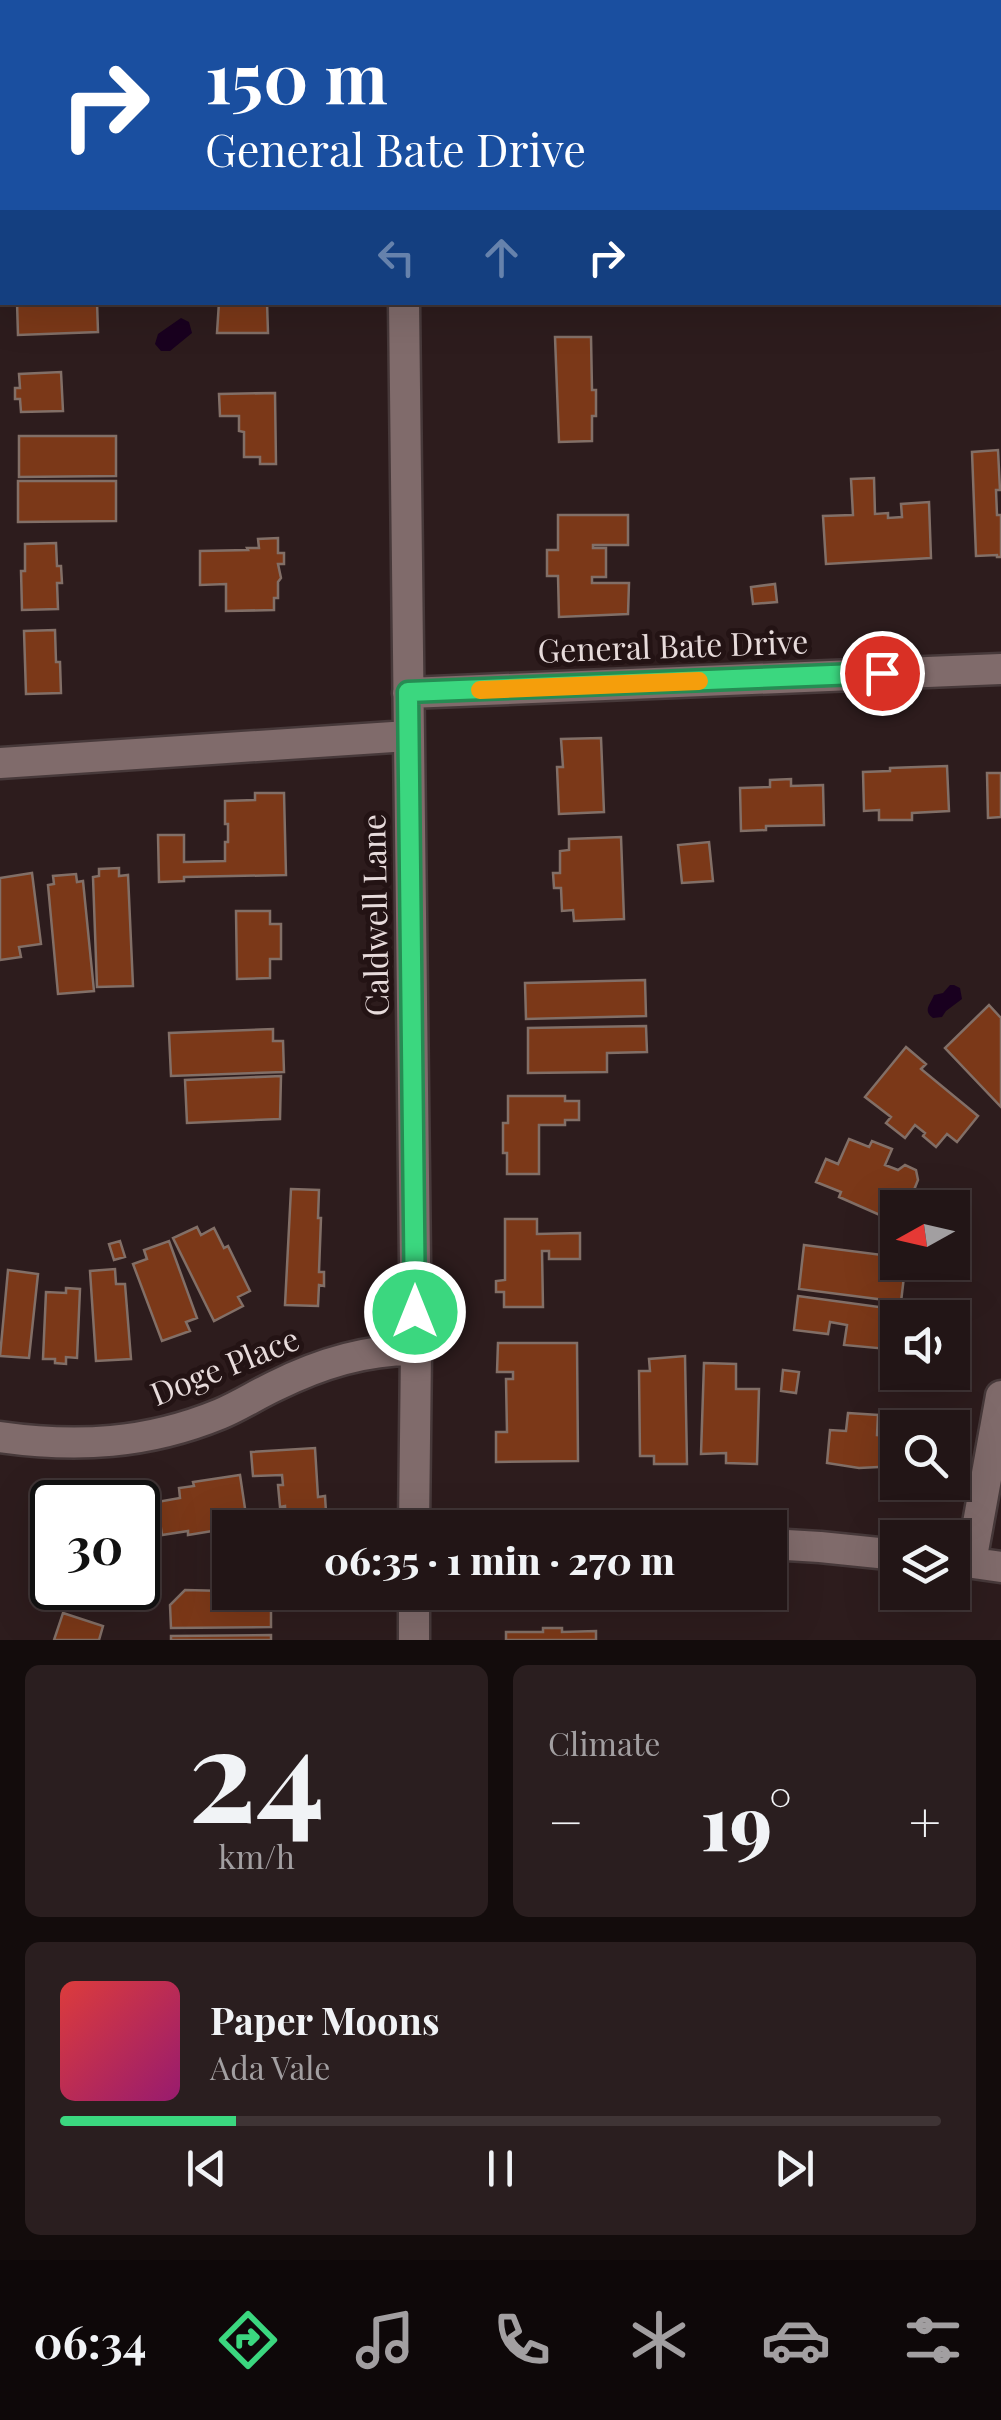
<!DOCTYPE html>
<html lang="en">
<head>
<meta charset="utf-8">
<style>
  :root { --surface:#221516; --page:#2a1e1f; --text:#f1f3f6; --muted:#a29fa1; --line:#3f3435; --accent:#3bd77f }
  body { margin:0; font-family:"Playfair Display",serif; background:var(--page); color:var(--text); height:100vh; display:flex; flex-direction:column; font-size:38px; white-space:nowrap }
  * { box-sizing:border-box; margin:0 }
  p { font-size:32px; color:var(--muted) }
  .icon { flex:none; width:55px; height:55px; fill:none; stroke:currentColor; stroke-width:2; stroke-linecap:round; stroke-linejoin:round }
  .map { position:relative; height:1640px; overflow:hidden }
  .panel { display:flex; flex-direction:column; gap:25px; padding:25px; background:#130c0c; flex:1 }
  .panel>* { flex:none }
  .guide { position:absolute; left:0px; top:0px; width:1002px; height:305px; box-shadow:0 10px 40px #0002,0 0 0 2px var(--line); background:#1a4fa0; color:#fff; overflow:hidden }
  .needle { width:65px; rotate:262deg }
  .fabs { position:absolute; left:880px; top:1190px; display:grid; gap:20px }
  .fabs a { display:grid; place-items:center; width:90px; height:90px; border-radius:0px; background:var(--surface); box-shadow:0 10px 40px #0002,0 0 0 2px var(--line); font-size:50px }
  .speed { position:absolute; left:30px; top:1480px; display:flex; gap:20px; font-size:50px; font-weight:700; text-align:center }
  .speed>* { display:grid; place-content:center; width:130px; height:130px; border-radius:50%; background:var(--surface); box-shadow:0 10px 40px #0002,0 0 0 2px var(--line); line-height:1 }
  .speed .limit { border:5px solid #111; border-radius:15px; background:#fff; color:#111 }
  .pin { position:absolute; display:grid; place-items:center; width:85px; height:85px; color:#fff; margin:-42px; border:5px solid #fff; border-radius:50%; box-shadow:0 2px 10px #0007 }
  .me { position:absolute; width:110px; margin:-55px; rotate:0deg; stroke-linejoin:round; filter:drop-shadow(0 0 8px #0008) }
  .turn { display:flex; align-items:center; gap:35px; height:210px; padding:0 40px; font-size:45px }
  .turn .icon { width:130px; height:130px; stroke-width:2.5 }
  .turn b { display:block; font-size:70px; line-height:85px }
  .lanes { display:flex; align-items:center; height:95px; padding:0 40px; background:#0003; justify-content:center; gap:50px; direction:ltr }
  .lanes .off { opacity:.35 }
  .big { font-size:75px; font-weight:800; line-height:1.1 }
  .panel .widget { flex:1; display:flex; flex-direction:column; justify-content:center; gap:15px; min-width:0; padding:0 35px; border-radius:15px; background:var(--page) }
  .panel .dial { align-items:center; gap:0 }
  .dial b { font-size:130px; line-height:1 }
  .song { display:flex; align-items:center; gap:30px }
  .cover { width:120px; height:120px; border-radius:15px; background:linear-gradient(135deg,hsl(0 70% 55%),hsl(320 70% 35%)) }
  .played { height:10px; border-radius:5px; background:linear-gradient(90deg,var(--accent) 20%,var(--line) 20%) }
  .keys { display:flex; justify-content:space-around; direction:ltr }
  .heat { display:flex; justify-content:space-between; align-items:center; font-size:55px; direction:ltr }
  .panel .tiles { flex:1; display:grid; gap:25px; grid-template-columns:1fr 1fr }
  .widget:last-child { grid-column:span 2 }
  .trip { position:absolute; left:212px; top:1510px; width:575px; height:100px; border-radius:0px; background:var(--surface); box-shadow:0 10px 40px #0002,0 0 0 2px var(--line); font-weight:800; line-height:100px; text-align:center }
  .tab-bar { display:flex; height:160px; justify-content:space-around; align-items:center; background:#0e0809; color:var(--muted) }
  .tab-bar .icon { width:70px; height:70px }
  .tab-bar .on { color:var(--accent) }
  .tab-bar b { font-size:45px; color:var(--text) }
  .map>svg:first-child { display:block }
</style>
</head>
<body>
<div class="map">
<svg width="1001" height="1640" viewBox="0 0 1001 1640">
  <rect width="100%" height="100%" fill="#2d1c1d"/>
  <!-- water -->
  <path fill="#19001f" d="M181 318 189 322 192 333 170 351H161L155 344 158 334Z
    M950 985H954L960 988 962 999 946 1011 942 1017 933 1018C922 1010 931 1004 934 995L943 993Z"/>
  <!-- building -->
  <path fill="#7b3818" stroke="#826f67" stroke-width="2.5" d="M548 0H654V2H548Z
    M17 302H97L98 332 18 335Z
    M219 302H267L268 333H217Z
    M555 337H591L592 390H596V416H592V441L559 442Z
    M61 372 63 411 21 412 20 399H15V388H20L19 374Z
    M275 393 276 464H260V457H244V432L239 431V416H220L219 394Z
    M19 436H116V476L19 477Z
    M998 450 1000 490H996L997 515H1001V557H997V555L976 556 972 452Z
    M874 478 875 514 888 513V518L902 517 901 504 929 502 931 558 826 564 823 516 853 515 851 479Z
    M18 481H116V521L18 522Z
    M558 515H628V545H593V548H606V577H592V583H629L628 614 559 617 558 576H547V550H558Z
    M278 538V553H284V564H278L281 578 278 582V598H274V610L226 611V584L200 585V551L248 550 247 548H259L258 539Z
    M56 543 57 566H61L62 583H57L58 609 22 610 21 571H25V544Z
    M775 584 777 602 753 604 751 587Z
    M55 630 56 662H60L61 693 26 694 24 631Z
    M601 738 604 812 559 814 557 767H563L561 739Z
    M947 766 949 811 912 813V820H879V810L864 811 863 772 890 771V768Z
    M987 773H1001V817L988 818Z
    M791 779V786L823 785 824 825 766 826V830L741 831 740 788 770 787V780Z
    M255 793H284L286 875 184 877V881L159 882 158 835H184V862L225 861V842H228V824H225V801L255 800Z
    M621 837 624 919 574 921 573 910 562 911 561 888H554L553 873H560V851L569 850V839Z
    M709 842 713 881 682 883 678 845Z
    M119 868V876L128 875 133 986 97 987 93 877 99 876V869Z
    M32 873 41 944 19 947 21 957 0 960V878Z
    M76 874 77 882 83 881 94 991 58 994 48 885 54 884 53 876Z
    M236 911H270V924H281V959H270V978L237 979Z
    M645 980 646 1016 526 1019 525 983Z
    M989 1005 1001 1018V1107L945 1048Z
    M646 1026 647 1052 607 1053V1072L528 1073V1028Z
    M273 1029V1041H283L284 1072 171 1076 169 1033Z
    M906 1047 926 1064 921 1069 978 1116 957 1142 947 1134 936 1147 923 1136 925 1133 915 1125 905 1138 886 1123 891 1117 865 1097Z
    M281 1076 280 1119 187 1123 185 1080Z
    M508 1096H565V1101H579V1120H565V1125H539V1174H507V1153H503V1123H508Z
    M849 1139 869 1147 872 1141 892 1149 885 1165 898 1170 905 1165 916 1170 918 1180 914 1190 925 1196 920 1208H898V1223L839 1197 841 1192 816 1182 826 1159 838 1164Z
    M291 1189 319 1190 318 1218H321L319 1272H324V1286L319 1285 318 1306 285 1305Z
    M505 1219H537V1234L580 1233V1259H549V1251H542L543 1307H504V1292H496V1281L505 1280Z
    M197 1227 201 1235 214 1228 224 1248 228 1246 250 1291 238 1297 243 1306 214 1321 173 1238Z
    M120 1241 125 1257 114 1260 109 1244Z
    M169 1241 197 1318 186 1322 190 1331 162 1341 133 1264 147 1259 144 1250Z
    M804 1245 898 1257V1267L905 1268 901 1302 799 1289Z
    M115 1269 116 1284H125L131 1359 96 1361 90 1271Z
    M8 1270 38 1274 29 1358 0 1356Z
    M66 1288 80 1289 77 1358 66 1357V1364L55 1363V1359H43L46 1292 66 1293Z
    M798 1296 916 1312V1316L918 1318H898V1350L844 1345 847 1325 830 1322 828 1334 794 1330Z
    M498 1343H577L578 1461 496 1462V1432H507L506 1379H513V1372H497Z
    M685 1356 687 1464H654V1456H640L639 1371H650L649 1359Z
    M704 1363 736 1364V1389H759L757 1464 726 1463V1453L701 1454Z
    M783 1370 799 1372 796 1393 781 1391Z
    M848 1413 878 1415 877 1435 891 1436V1433H898V1466L859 1468 827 1463 830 1430 846 1431Z
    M315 1448 318 1497 325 1496 327 1528H286L285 1506 280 1507 278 1485H283L282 1475 253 1476 251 1452Z
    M240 1475 246 1515H242L243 1526 188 1535V1531L162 1535 157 1502 180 1498 179 1488 194 1486 193 1482Z
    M52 1514V1545L35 1546 33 1515Z
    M185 1590 271 1592V1627L171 1628 170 1605Z
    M63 1613 103 1626 99 1640H54Z
    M543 1628H562V1632L596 1631V1640H506V1632H543Z
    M271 1635V1640H171V1636Z"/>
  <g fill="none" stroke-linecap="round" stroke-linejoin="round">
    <defs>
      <path id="minor" d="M401 0V2
        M404 302 416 1350 414 1528
        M408 693 1001 669
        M0 763 408 736
        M0 1437C77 1448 147 1444 220 1414 239 1406 256 1395 275 1386 319 1364 366 1349 416 1350
        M770 1544 820 1547 898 1555
        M952 1560 1001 1567
        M971 1562 1001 1396
        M414 1640V1592"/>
    </defs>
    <!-- minor casing -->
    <use href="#minor" stroke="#47393a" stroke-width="35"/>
    <!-- minor -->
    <use href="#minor" stroke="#806b6b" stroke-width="30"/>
  </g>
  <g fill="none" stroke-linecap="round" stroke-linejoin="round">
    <defs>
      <path id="route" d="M415 1312 408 692 882 673"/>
    </defs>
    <!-- route casing -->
    <use href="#route" stroke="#268c53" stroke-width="25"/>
    <!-- route -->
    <use href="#route" stroke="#3bd77f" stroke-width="18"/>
    <!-- slow -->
    <path stroke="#f59e0b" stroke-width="18" d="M480 690 699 681"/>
  </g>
  <g text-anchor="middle" stroke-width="10" stroke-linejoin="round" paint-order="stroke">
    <!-- street labels -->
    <g font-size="32" fill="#e7dbdb" stroke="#231314">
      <text transform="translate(673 647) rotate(-2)" y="11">General Bate Drive</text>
      <text transform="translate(376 915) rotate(-91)" y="11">Caldwell Lane</text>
      <text transform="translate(225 1367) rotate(-22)" y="11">Doge Place</text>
    </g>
  </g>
</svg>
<div class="fabs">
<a><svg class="needle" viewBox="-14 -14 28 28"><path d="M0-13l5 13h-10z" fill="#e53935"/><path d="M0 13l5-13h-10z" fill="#a29fa1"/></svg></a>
<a><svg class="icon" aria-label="sound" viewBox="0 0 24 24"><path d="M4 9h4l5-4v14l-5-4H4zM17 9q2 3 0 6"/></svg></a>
<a><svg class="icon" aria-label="search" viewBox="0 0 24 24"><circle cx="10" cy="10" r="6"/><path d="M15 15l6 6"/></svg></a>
<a><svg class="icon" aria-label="layers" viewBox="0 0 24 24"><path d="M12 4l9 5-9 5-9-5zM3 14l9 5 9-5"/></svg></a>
</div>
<div class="speed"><div class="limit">30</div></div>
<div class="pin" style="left:882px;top:673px;background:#d93025"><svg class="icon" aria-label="arrive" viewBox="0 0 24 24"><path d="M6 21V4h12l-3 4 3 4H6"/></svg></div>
<svg class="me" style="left:415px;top:1312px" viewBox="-20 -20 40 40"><circle r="17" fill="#3bd77f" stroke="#fff" stroke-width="3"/><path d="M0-11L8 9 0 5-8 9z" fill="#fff"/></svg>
<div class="trip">06:35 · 1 min · 270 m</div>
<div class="guide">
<div class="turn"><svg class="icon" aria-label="right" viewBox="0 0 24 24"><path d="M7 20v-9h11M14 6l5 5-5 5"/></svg><div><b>150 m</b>General Bate Drive</div></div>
<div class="lanes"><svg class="icon off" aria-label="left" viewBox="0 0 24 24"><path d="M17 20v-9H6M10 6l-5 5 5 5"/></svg><svg class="icon off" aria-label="ahead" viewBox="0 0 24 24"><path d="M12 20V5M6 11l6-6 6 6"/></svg><svg class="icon" aria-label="right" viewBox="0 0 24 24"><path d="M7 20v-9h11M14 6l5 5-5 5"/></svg></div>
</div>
</div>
<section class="panel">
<div class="tiles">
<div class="widget dial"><b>24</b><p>km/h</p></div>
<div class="widget"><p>Climate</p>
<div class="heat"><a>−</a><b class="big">19°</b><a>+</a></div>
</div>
<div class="widget">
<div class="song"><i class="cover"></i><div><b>Paper Moons</b><p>Ada Vale</p></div></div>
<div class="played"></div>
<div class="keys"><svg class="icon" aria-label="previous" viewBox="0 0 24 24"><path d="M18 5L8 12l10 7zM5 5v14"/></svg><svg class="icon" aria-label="pause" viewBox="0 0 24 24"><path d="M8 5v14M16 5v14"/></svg><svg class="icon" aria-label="next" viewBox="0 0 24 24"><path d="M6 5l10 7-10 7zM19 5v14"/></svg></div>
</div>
</div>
</section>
<nav class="tab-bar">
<b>06:34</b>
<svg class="icon on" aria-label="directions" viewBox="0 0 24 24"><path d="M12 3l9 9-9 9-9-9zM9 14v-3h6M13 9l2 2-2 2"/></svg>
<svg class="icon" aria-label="music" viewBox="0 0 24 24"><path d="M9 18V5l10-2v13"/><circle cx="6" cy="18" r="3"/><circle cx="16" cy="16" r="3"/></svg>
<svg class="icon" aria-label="phone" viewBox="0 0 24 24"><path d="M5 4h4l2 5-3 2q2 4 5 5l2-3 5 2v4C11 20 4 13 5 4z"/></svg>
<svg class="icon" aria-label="climate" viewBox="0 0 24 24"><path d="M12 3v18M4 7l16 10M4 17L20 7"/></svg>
<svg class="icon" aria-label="car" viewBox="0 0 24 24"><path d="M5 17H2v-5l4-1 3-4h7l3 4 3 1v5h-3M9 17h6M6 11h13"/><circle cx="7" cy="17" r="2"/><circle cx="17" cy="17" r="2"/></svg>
<svg class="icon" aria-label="filters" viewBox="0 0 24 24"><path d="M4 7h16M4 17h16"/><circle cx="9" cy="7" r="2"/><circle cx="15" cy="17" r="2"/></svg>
</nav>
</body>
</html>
